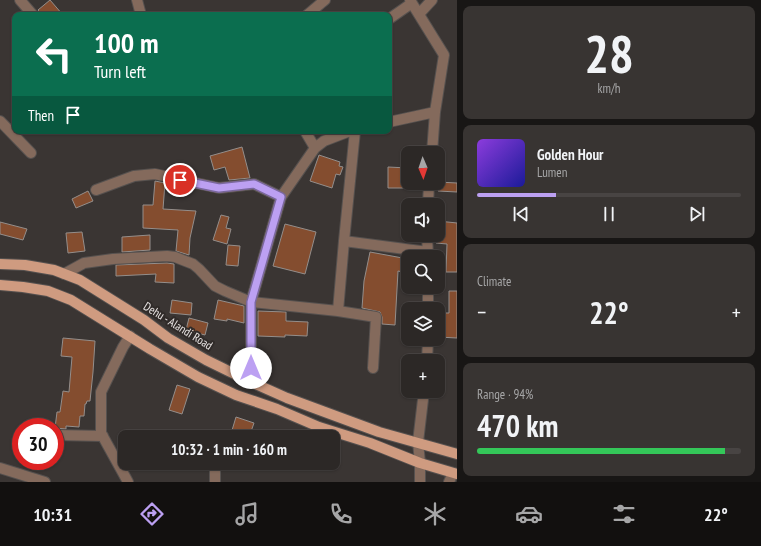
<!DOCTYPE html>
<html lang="en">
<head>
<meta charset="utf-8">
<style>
  :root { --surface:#2c2826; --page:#383432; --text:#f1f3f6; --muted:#a6a6a7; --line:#484443; --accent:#bca0f2 }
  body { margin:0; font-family:"PT Sans Narrow",sans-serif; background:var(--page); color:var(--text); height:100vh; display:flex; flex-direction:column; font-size:15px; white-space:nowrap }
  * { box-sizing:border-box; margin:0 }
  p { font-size:13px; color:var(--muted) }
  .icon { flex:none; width:22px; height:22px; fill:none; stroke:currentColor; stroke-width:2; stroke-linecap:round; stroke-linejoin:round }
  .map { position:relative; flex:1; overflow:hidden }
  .side { display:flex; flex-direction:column; gap:6px; padding:6px; background:#181615; width:304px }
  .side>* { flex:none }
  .guide { position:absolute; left:12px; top:12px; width:380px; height:122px; border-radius:8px; box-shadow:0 1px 3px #0004,0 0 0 1px var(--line); background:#0b6e4f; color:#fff; overflow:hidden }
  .needle { width:26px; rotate:178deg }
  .buttons { position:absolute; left:401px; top:146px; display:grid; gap:8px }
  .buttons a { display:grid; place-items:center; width:44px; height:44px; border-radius:8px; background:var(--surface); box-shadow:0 1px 3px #0004,0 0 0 1px var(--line); font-size:20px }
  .speed { position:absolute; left:12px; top:418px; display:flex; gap:8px; font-size:20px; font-weight:700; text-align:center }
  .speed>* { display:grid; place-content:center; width:52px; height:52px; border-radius:50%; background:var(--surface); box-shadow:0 1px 3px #0004,0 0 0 1px var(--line); line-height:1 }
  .speed .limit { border:6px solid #d22; background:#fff; color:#111 }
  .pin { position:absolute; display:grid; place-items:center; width:34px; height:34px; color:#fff; margin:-17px; border:2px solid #fff; border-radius:50%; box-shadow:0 1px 4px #0007 }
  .me { position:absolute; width:44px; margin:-22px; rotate:0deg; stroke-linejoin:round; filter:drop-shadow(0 0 3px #0008) }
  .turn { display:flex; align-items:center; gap:14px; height:84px; padding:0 16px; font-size:18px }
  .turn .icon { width:52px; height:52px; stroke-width:2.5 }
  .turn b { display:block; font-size:28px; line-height:34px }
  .then { display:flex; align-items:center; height:38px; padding:0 16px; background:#0003; gap:8px; font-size:15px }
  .big { font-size:30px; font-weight:800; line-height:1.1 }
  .side .widget { flex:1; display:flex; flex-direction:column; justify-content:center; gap:6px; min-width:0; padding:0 14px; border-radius:8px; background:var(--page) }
  .side .dial { align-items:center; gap:0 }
  .dial b { font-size:52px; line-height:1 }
  .song { display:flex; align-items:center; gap:12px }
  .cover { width:48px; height:48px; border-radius:6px; background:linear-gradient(135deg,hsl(270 70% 55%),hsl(240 70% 35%)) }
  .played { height:4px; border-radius:2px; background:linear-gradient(90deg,var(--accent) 30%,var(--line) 30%) }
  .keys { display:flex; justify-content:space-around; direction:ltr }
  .heat { display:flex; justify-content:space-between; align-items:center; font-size:22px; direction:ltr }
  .charge { height:6px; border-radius:3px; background:linear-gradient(90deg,#34c759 94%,var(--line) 0) }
  .trip { position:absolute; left:118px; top:430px; width:222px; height:40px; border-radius:8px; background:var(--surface); box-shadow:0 1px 3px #0004,0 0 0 1px var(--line); font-weight:800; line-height:40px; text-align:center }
  .menu { display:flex; height:64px; justify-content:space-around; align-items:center; background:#12100f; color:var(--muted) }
  .menu .icon { width:28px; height:28px }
  .menu .selected { color:var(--accent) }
  .menu b { font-size:18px; color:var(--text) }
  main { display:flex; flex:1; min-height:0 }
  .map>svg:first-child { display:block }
</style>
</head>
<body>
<main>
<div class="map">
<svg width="457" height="482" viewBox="0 0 457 482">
  <rect width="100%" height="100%" fill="#3a3533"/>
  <!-- building -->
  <path fill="#844d2f" stroke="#948e8b" d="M50 0 63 15H42L38 10Z
    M242 147 250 178 229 180 225 167 214 170 210 156Z
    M319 155 340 162 339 166 343 167 340 175 336 174 332 188 310 181Z
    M388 167 408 168V188H388Z
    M155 181 165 183 163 209 196 211 190 238 189 255 176 251 178 230 143 228V205H153Z
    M438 182 457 183V192L438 191Z
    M88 191 93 201 76 208 72 199Z
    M221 215 229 217 226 228 231 229 227 244 213 240Z
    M438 221 457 223V272H446L447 244 436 243 437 235H438Z
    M0 222 27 229 23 240 0 234Z
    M285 224 316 232 305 274 273 266Z
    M82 232 85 251 68 253 66 233Z
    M150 235V250L122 252V237Z
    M228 245 240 246 238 266 226 265Z
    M370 252 408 259V273L398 271 395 325 382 324V317L380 312 362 308 364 281Z
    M167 263 174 264V283L155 282 156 274 116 276V265Z
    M449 291H457V338L438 337V313H449Z
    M172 300 192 303 191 315 170 313Z
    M218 300 244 306V323L227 319V321L214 319Z
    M258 311 286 312V321L308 322 307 336 285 335V337L258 336Z
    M189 318 208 323 205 335 186 330Z
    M63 338 95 341 93 372 90 401H87L86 404H85L84 416H80L79 427 66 426V429L55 428 57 412H60L63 391 69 392 72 357 61 356Z
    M177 385 190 389 182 414 169 410Z
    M236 417 254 423 249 437H230Z"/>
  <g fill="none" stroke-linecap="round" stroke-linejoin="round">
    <defs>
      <path id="minor" d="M20 0 33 15
        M137 0 141 15
        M410 0 444 55 435 112
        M419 14 432 0
        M307 15 325 0
        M389 19 412 3
        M0 121 31 153
        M389 122 435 112 432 153
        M305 131 315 148
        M96 190 134 176 155 174 219 188 254 184 281 197
        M428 205 429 183
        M427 235 428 257
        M344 241 428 252
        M64 274 84 263 113 259 167 256 175 257 193 264 199 269 215 286 225 291 251 302 338 311 344 241 355 131
        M428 309V287
        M338 311 376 317 373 368
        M427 361 428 339
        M251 382V302L281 197 315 148 324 141 350 131
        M55 435 103 436
        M0 468 45 482
        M128 482 101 433V392L123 347 130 336
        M215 482V463
        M420 482V463L418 442 424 391
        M449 482 453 473"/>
      <path id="major" d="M0 264 25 265 54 270 80 280 144 320 168 338 206 360 251 382 287 398 379 432 457 454
        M0 285 23 287 48 291 71 300 150 349 198 377 236 395 277 409 319 427 370 443 420 463 457 474"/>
    </defs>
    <!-- minor casing -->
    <use href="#minor" stroke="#56514f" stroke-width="12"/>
    <!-- major casing -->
    <use href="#major" stroke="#56514f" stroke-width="12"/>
    <!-- minor -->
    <use href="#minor" stroke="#846a5c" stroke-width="10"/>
    <!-- major -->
    <use href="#major" stroke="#cf9b80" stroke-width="10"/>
  </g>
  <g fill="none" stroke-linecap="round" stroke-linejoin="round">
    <defs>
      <path id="route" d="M180 180 219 188 254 184 281 197 251 302V368"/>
    </defs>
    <!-- route casing -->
    <use href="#route" stroke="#7a689d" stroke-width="10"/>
    <!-- route -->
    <use href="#route" stroke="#bca0f2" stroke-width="7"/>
  </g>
  <g text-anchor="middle" stroke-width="4" stroke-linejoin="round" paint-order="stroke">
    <!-- street labels -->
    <g font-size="12" fill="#e7e3e2" stroke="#302b29">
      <text transform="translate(178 326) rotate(32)" y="4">Dehu - Alandi Road</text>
    </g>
  </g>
</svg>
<div class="buttons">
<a><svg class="needle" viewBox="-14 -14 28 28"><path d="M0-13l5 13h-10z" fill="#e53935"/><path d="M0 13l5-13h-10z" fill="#a6a6a7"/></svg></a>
<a><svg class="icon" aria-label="sound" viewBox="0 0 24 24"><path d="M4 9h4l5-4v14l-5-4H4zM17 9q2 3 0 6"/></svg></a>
<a><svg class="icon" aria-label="search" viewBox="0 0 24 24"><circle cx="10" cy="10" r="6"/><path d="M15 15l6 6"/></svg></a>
<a><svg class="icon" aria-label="layers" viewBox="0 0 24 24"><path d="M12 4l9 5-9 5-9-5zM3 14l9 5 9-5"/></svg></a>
<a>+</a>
</div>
<div class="speed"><div class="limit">30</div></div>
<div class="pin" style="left:180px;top:180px;background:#d93025"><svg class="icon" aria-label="arrive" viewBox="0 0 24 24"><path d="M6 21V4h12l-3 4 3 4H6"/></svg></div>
<svg class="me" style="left:251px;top:368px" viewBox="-20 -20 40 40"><circle r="19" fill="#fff"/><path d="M0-13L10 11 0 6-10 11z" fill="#bca0f2"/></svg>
<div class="trip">10:32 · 1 min · 160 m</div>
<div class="guide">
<div class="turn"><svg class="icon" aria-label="left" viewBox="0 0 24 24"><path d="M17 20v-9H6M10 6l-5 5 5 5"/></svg><div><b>100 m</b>Turn left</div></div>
<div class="then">Then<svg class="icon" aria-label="arrive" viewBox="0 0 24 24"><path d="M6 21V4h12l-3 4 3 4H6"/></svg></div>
</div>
</div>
<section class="side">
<div class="widget dial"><b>28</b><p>km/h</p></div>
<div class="widget">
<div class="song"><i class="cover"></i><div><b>Golden Hour</b><p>Lumen</p></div></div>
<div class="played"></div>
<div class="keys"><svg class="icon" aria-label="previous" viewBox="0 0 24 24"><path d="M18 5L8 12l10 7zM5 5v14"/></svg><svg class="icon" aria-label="pause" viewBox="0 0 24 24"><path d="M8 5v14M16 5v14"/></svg><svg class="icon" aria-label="next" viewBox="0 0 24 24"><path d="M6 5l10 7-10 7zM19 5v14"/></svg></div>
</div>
<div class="widget"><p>Climate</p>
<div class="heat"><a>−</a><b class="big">22°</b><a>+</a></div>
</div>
<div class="widget"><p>Range · 94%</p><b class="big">470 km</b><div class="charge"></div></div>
</section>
</main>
<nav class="menu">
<b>10:31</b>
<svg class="icon selected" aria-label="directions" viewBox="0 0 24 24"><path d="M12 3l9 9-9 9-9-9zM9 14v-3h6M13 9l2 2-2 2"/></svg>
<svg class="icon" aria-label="music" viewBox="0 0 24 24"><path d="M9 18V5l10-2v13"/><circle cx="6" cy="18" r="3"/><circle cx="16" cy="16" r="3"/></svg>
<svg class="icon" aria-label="phone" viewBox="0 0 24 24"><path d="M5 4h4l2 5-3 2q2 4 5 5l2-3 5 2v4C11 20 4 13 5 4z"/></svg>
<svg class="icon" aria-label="climate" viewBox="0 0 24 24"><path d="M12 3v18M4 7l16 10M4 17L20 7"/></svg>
<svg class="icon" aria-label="car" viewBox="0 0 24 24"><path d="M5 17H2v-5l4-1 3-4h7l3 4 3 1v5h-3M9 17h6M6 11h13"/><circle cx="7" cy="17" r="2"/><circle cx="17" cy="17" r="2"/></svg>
<svg class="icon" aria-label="filters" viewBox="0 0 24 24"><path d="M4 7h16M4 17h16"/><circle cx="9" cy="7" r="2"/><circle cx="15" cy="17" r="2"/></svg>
<b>22°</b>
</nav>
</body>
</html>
